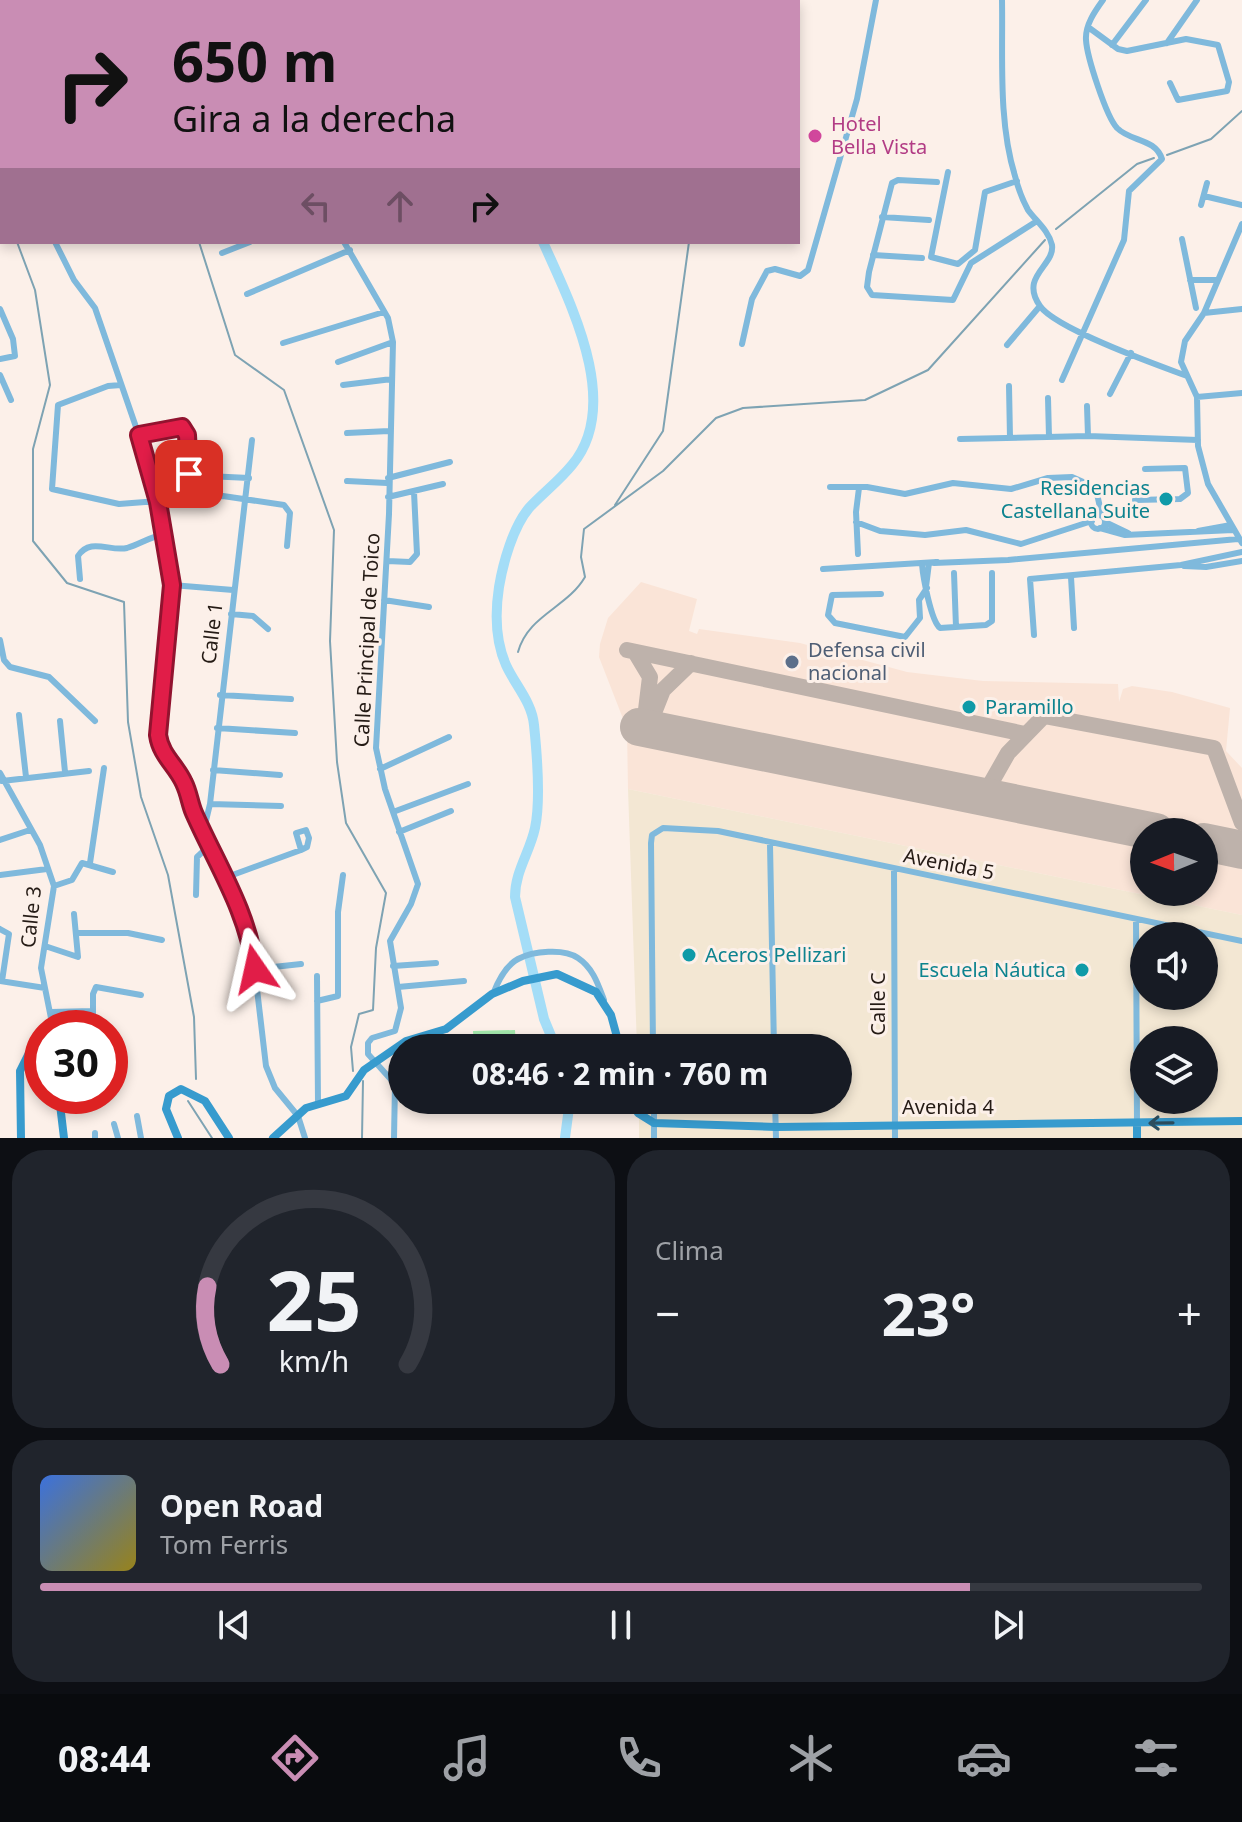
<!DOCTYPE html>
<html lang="es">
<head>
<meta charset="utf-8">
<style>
  :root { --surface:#171b24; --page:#20242c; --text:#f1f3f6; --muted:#9ea1a6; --line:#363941; --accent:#c98db4 }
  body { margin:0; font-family:"Noto Sans",sans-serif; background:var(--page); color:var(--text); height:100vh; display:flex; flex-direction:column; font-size:30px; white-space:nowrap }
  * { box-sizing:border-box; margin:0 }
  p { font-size:26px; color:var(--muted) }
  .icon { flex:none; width:44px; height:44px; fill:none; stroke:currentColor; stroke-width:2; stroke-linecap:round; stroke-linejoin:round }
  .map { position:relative; height:1138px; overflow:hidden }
  .panel { display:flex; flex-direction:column; gap:12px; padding:12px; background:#0d0f14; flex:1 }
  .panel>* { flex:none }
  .banner { position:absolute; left:0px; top:0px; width:800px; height:244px; box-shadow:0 4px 12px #0003; background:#c98db4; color:#111; overflow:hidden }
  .needle { width:52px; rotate:269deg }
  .controls { position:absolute; left:1130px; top:818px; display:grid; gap:16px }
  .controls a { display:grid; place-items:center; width:88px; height:88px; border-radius:50%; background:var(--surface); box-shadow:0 4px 12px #0003; font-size:40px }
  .speed { position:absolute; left:24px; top:1010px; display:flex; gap:16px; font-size:40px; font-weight:700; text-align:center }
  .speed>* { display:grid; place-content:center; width:104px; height:104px; border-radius:50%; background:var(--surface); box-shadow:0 4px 12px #0003; line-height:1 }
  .speed .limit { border:12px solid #d22; background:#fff; color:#111 }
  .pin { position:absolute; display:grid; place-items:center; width:68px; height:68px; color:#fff; margin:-34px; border-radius:16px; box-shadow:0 4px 12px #0006 }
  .me { position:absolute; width:88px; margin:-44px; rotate:349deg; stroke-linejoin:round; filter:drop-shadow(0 0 6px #0008) }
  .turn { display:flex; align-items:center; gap:28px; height:168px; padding:0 40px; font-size:36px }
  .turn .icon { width:104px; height:104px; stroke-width:2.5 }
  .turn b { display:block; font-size:56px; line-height:68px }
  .lanes { display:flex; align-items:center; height:76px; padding:0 40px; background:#0003; justify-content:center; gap:40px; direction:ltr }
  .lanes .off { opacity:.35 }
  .big { font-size:60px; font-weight:700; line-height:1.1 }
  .panel .widget { flex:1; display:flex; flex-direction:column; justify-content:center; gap:12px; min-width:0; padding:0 28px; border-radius:32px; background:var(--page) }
  .panel .dial { align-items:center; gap:0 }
  .dial svg { height:208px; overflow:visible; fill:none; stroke:var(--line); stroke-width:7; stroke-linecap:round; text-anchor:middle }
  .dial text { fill:var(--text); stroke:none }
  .song { display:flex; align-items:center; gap:24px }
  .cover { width:96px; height:96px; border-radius:12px; background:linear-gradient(135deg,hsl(220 70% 55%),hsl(50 70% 35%)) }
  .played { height:8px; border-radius:4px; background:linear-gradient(90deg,var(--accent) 80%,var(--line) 80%) }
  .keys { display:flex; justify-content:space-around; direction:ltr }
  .heat { display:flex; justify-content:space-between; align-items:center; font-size:44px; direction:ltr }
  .panel .tiles { flex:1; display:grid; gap:12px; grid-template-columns:1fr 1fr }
  .widget:last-child { grid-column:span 2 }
  .trip { position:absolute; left:388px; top:1034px; width:464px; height:80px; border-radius:40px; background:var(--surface); box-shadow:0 4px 12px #0003; font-weight:700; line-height:80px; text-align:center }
  .tabs { display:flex; height:128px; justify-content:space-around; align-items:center; background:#090b0e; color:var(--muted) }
  .tabs .icon { width:56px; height:56px }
  .tabs .on { color:var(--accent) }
  .tabs b { font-size:36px; color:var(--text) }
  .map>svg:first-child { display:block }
</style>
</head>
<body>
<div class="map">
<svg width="1242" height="1138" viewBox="0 0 1242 1138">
  <rect width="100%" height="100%" fill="#fcf0e9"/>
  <!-- built -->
  <path fill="#fae4d7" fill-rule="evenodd" d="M641 582 697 599 689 631 697 634 699 629 800 643 907 672 983 681 1118 684 1119 702 1123 689 1132 686 1172 692 1230 708 1226 751 1242 768V915L628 789 627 729 599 657 600 644 608 618ZM1144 832H1204V892H1144Z"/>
  <!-- industrial -->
  <path fill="#f3e7d3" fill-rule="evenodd" d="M628 789 1242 915V1138H639V1100H838V1048H637ZM1144 936H1204V996H1144ZM1144 1040H1204V1100H1144Z"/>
  <!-- green -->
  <path fill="#a4e9ad" d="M515 1030 516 1048H474L473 1031Z"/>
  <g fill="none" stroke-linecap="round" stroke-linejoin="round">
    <!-- stream -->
    <path stroke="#7ea3b3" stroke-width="2" d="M116 0V2
      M745 0 747 2
      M1167 155 1211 139 1242 111
      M0 196 2 202
      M1056 229 1137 164 1154 158
      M17 242 35 290 50 385 33 449V541L67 583 124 602 128 722 141 797 168 875 194 1017 196 1079
      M199 242 235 355 284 390 334 530 330 641 337 762 346 823 386 893 376 948 373 1010 359 1014 351 1047 353 1071
      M615 505 663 431 689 242
      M518 652C528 615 567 608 585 577L581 557 584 529 663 471 716 418 743 408 865 400 928 370 1045 240
      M188 1101 212 1138
      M362 1138 363 1081"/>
    <!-- river -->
    <path stroke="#a4ddf7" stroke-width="10" d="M537 2V0
      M543 242C570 303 623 404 572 465 559 481 543 493 529 508 513 527 503 563 499 587 495 613 495 640 506 665 515 685 532 702 534 725 537 754 541 800 535 828 530 852 515 871 515 897L544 1019 556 1048
      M565 1138 570 1100"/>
    <!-- taxiway -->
    <path stroke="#beb2ab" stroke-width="16" d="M627 650 1025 734
      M635 652 650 677 645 718
      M648 728 663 690 691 663
      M983 797 1008 753 1044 716 1214 748 1242 823"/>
    <!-- runway -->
    <path stroke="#beb2ab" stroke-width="38" d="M639 727 1156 832
      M1204 842 1242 850"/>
    <!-- street -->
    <path stroke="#7fb9dc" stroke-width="6" d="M245 0 253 2
      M1002 0C1003 57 998 121 1015 176 1018 188 1022 199 1028 210 1036 221 1049 231 1052 245 1055 266 1019 276 1040 306 1056 329 1157 365 1187 376
      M19 2 20 0
      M208 2 217 0
      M267 2 274 0
      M1088 27 1118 49 1127 51 1186 39 1218 45 1229 82 1227 91 1178 100 1170 83
      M1167 43 1197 0
      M1112 45 1146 0
      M0 55H2
      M0 161H2
      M948 172 931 257 958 264 975 250 985 192 1017 181
      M937 182 898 180 892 183 869 272 867 287 872 295 953 300 971 263 1037 221
      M1204 196 1242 205
      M1201 205 1207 183
      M882 217 929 220
      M1242 224 1204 313 1185 341 1181 362 1197 397 1198 446 1208 484 1242 543
      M1182 239 1196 308
      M55 242 74 280 95 308 147 459 158 502 172 585 160 707V746L184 783 251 938 266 1066 275 1088 298 1116 305 1138
      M344 242 388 318 393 342 389 514 376 748 385 789 418 884 411 904 390 941 401 1008 395 1031 372 1038 368 1043V1054L395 1084 394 1138
      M222 253 250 242
      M873 255 922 258
      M1190 280H1216
      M247 294 350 250
      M0 309 13 339 15 356 0 359
      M1204 313 1242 309
      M283 343 384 312
      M742 344 752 299 767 271 775 269 800 276 808 270 857 99 876 0
      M1007 345 1040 306
      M338 362 393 342
      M0 375 11 400
      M1062 380 1124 240 1129 191 1162 159C1155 138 1131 142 1117 128 1106 116 1087 57 1086 40 1085 25 1095 11 1103 0
      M121 385 108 386 58 405 52 489 119 504 223 496 284 505 290 513 287 546
      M343 385 392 379
      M1009 386 1010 438
      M1110 394 1131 353
      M1197 397 1242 393
      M1048 398 1049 437
      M1087 406 1088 436
      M347 433 389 431
      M139 435 182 427 187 435 189 474
      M960 439 1088 436 1198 440
      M207 476 249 478
      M388 478 450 462
      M347 481 387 483
      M830 487H867L905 494 953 483 1011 489 1048 478 1072 477 1090 485 1097 494 1102 516
      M388 497 443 484
      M1135 500 1180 499 1188 493 1185 468 1145 469
      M1091 522a7 7 0 1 1 14 0a7 7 0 1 1-14 0Z
      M856 522 880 531 925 535 966 530 1021 544 1092 521
      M1105 522 1128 533
      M1100 528 1125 535 1233 530
      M1198 531 1231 525
      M858 554 856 512 859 488
      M387 561 410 562 417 554 414 492
      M934 563 1008 560 1238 539
      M922 564C923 577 931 621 940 628L986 625 992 621V573
      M1184 566 1206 567 1242 561
      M823 569 937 562
      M954 573 956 627
      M1071 577 1074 628
      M80 579 78 556C90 537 110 552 127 548 140 544 150 537 164 534
      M172 585 233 590
      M926 587 929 563
      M881 594 832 595 828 615 835 623 905 637 920 618 919 600 927 588
      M384 600 429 607
      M231 614 253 616 268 629
      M1034 635 1030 579 1181 565 1242 552
      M0 640 4 660 10 667 49 677 95 721
      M220 695 291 699
      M19 715 26 777
      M60 721 65 772
      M217 728 295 733
      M380 769 449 737
      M213 770 280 775
      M0 773 40 845 54 886 41 968 53 1028
      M2 781 89 771
      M210 804 281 806
      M393 812 468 784
      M204 829 210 804 252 440
      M399 832 451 811
      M0 840 30 830
      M770 845 774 1048
      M90 863 104 768
      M894 869 895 1138
      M0 875 47 869
      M227 877 301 850 307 847 309 838 306 830 296 833 301 850
      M54 886 72 880 82 863 113 872
      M196 895 197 857 211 844
      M1136 919 1137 1123
      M0 929 9 934 2 981
      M77 933H128L162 940
      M45 946 78 957 74 914
      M393 966 436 963
      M255 969 301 964
      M317 976 318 1103
      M0 981 45 988
      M398 987 464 981
      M493 994C498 981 505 966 518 959 533 951 564 948 578 958 593 968 598 984 604 1000
      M317 1001 338 996V912L343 875
      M51 1012 93 1011
      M93 1028V994L96 987 141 995
      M653 1048 651 843 652 835 663 828 718 831 1242 941
      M654 1100V1138
      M775 1100 776 1138
      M137 1116 141 1138
      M114 1124 118 1138
      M95 1133V1138"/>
    <!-- secondary -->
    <path stroke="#379bce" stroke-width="8" d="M59 1096 64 1138
      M629 1100 638 1113 654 1123 776 1127 1242 1121
      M1137 1123V1138
      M21 1138 20 1071 29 1053 42 1048
      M178 1138 166 1109 169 1096 181 1089 205 1101 229 1138
      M273 1138 306 1108 346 1096 364 1070 406 1041 446 1029 492 994 523 981 557 974 596 992 611 1015 620 1048"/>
  </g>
  <!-- one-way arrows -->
  <defs><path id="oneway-shaft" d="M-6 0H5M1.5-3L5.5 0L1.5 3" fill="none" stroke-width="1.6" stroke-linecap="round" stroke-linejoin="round" transform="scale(2)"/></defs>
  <use stroke="#2c4e5f" href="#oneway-shaft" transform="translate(1161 1123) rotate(179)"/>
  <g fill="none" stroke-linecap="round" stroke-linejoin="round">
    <defs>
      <path id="route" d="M189 474 187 435 182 427 139 435 158 502 172 585 158 735C161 756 176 765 184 783 189 793 190 804 194 813 217 865 248 912 255 969"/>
    </defs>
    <!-- route casing -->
    <use href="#route" stroke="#92132f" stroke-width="20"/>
    <!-- route -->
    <use href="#route" stroke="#e11d48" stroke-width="14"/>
  </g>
  <!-- markers -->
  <circle fill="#d1479c" stroke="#fcf0e9" stroke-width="3" cx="815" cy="136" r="8"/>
  <g fill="#0f9aa8" stroke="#fcf0e9" stroke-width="3">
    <circle cx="1166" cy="499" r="8"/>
    <circle cx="969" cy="707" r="8"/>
    <circle cx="689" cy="955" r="8"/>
    <circle cx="1082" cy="970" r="8"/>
  </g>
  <circle fill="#5c6f8a" stroke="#fcf0e9" stroke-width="3" cx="792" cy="662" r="8"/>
  <g text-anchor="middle" stroke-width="6" stroke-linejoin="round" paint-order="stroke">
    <!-- hotel labels -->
    <g font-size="20" fill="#b23c85" stroke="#fcf0e9" text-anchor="start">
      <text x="831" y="131">Hotel<tspan x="831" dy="23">Bella Vista</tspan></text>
    </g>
    <!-- culture labels -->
    <g font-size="20" fill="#0d838f" stroke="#fcf0e9" text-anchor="end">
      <text x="1150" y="495">Residencias<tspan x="1150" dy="23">Castellana Suite</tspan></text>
      <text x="985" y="714" text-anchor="start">Paramillo</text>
      <text x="705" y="962" text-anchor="start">Aceros Pellizari</text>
      <text x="1066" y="977">Escuela Náutica</text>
    </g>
    <!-- street labels -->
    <g font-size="20" fill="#251b15" stroke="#fcf0e9">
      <text transform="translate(212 633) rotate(-83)" y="7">Calle 1</text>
      <text transform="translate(367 640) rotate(-87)" y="7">Calle Principal de Toico</text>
      <text transform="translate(949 864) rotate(11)" y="7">Avenida 5</text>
      <text transform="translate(31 917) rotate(-84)" y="7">Calle 3</text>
      <text transform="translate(878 1004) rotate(-90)" y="7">Calle C</text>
      <text x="948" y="1114">Avenida 4</text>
    </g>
    <!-- service labels -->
    <g font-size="20" fill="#4e5e75" stroke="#fcf0e9" text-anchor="start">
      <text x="808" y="657">Defensa civil<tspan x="808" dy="23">nacional</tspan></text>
    </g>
  </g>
</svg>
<div class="controls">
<a><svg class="needle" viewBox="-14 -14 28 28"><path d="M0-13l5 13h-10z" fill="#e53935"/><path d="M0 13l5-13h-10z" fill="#9ea1a6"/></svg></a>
<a><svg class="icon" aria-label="sound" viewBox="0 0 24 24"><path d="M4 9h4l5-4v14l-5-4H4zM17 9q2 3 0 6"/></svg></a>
<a><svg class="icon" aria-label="layers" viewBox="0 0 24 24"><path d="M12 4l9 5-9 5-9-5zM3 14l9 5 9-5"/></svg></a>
</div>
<div class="speed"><div class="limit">30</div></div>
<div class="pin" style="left:189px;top:474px;background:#d93025"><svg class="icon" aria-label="arrive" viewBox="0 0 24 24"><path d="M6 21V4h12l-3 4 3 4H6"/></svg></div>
<svg class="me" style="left:255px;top:969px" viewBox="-20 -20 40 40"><path d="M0-17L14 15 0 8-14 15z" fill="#e11d48" stroke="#fff" stroke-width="4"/></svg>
<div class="trip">08:46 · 2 min · 760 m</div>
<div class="banner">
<div class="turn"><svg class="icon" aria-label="right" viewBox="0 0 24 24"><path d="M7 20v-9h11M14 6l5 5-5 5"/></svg><div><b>650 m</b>Gira a la derecha</div></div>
<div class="lanes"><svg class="icon off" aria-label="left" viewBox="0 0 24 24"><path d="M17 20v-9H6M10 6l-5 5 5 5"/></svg><svg class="icon off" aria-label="ahead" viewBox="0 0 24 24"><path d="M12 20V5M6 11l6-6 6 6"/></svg><svg class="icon" aria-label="right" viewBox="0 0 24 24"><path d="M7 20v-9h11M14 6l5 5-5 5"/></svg></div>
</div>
</div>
<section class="panel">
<div class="tiles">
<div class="widget dial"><svg viewBox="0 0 100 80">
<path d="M14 69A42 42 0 1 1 86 69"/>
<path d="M14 69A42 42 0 0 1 9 39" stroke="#c98db4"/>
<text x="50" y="56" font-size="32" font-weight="700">25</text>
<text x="50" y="72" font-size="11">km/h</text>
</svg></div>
<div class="widget"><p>Clima</p>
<div class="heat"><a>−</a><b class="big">23°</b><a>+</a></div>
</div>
<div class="widget">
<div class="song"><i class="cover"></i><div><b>Open Road</b><p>Tom Ferris</p></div></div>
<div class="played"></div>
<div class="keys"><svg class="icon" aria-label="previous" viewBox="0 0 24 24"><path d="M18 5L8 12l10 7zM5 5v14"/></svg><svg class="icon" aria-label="pause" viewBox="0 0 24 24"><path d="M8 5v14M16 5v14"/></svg><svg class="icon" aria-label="next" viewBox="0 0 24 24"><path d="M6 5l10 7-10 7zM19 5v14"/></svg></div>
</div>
</div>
</section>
<nav class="tabs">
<b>08:44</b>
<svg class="icon on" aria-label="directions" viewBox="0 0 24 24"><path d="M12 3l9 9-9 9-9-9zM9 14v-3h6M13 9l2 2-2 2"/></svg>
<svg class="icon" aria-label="music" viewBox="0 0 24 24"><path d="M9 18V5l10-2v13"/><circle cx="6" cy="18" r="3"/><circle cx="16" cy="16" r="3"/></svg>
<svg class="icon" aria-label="phone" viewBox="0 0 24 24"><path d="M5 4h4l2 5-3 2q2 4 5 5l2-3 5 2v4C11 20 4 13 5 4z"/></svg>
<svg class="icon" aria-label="climate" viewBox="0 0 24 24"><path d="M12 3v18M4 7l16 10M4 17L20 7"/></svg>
<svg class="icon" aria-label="car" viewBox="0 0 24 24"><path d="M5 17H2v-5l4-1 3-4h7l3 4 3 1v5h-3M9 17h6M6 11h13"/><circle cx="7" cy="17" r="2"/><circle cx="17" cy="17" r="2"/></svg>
<svg class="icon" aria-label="filters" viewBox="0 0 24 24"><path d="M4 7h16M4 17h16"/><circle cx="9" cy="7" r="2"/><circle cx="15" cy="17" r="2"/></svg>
</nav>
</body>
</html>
